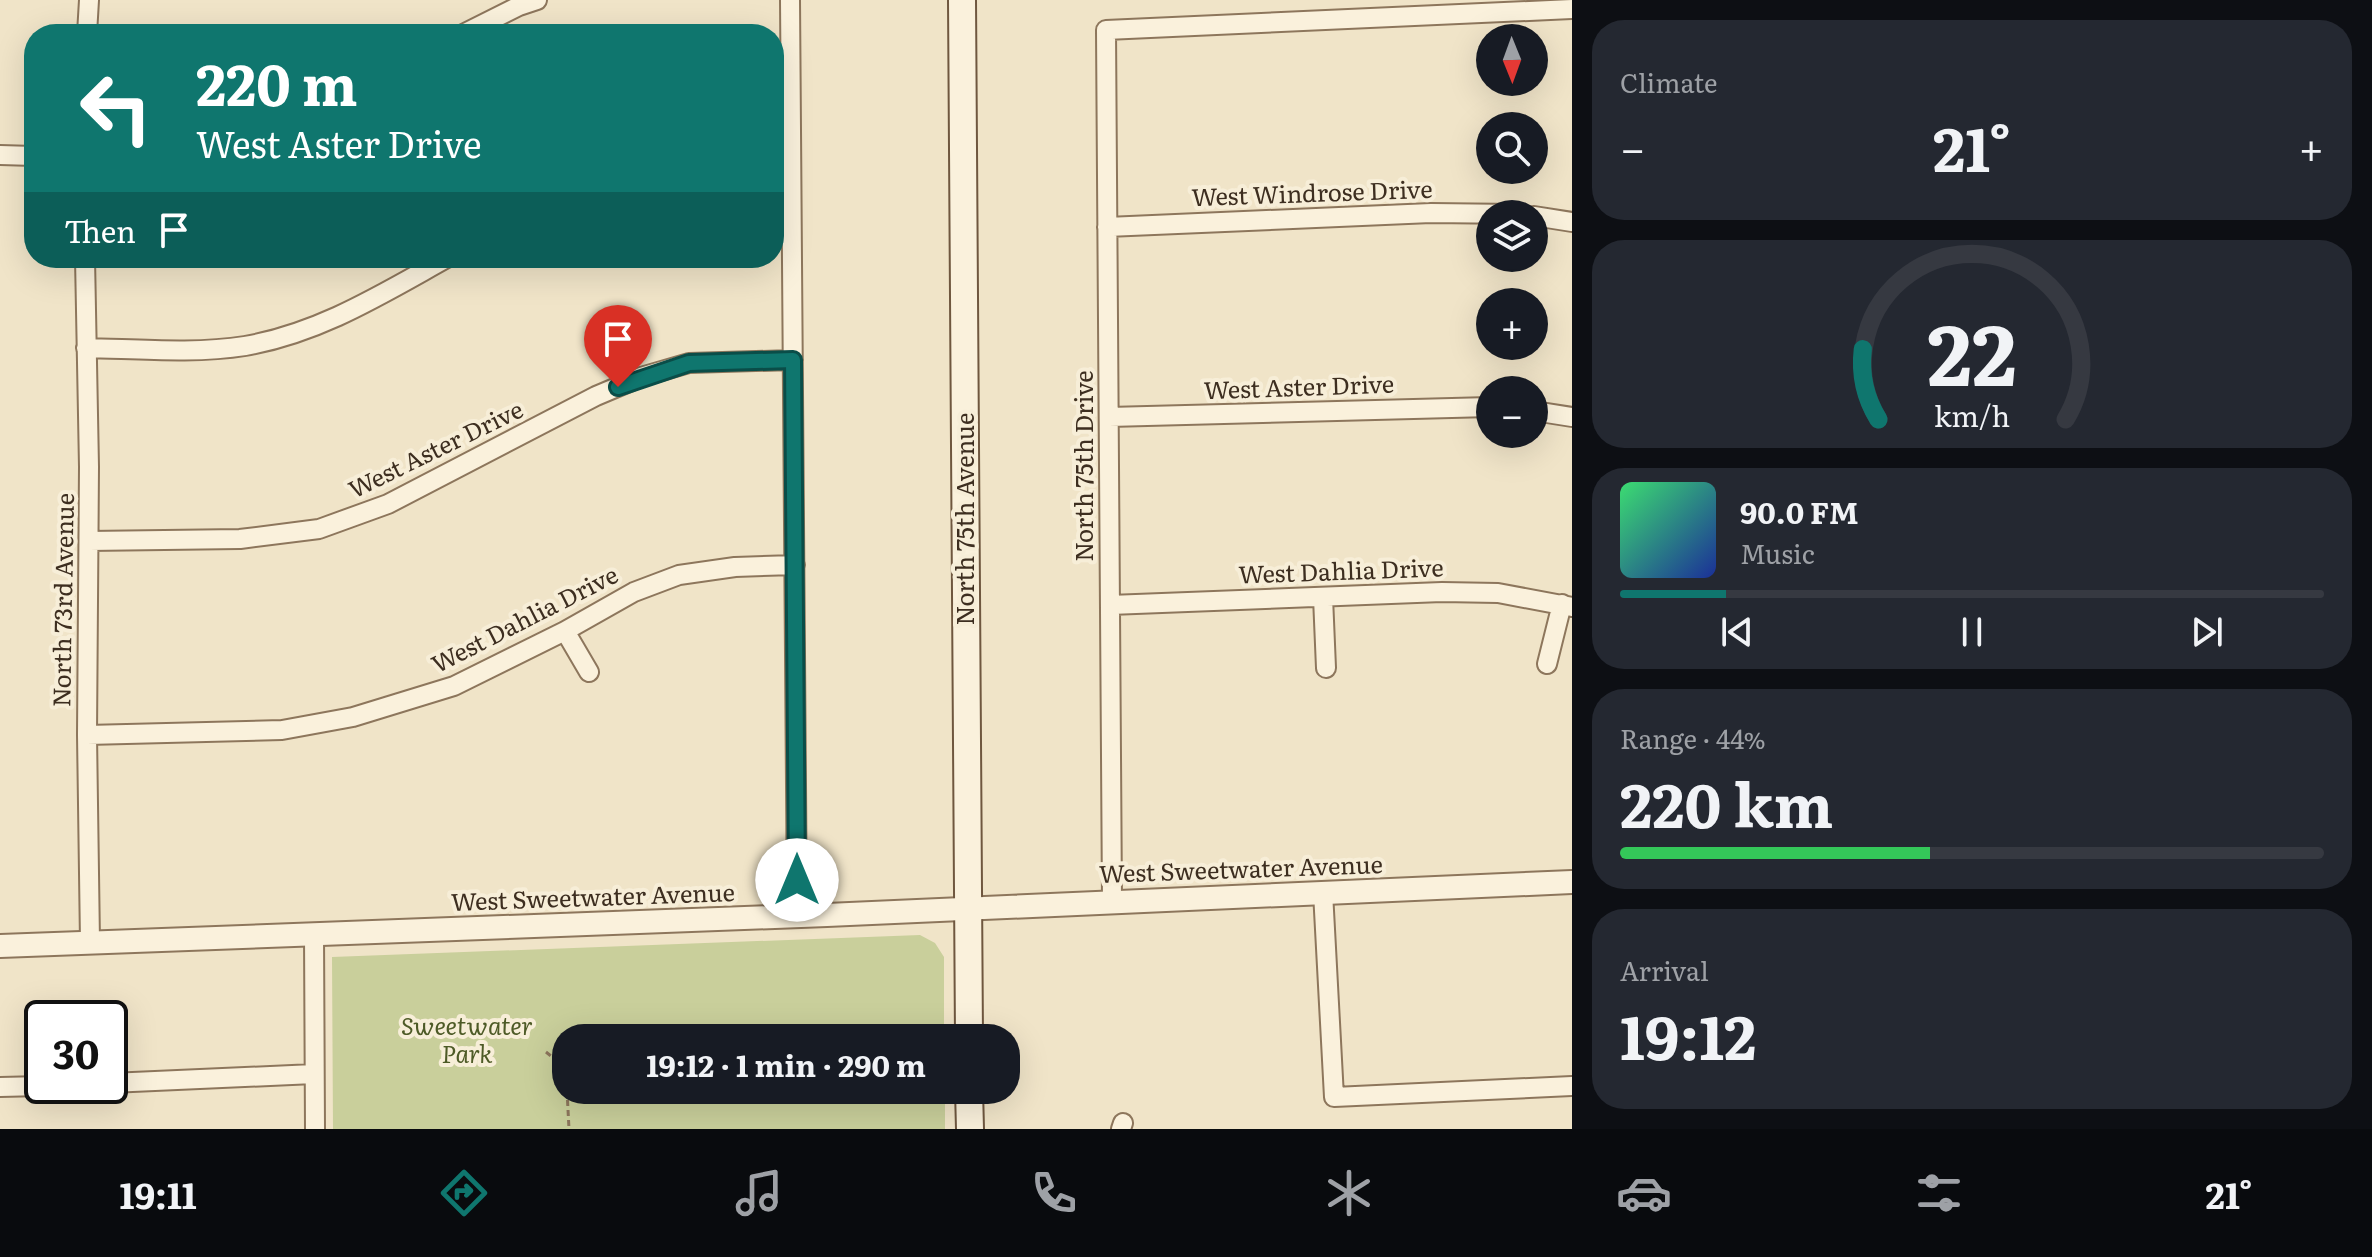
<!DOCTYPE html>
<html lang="en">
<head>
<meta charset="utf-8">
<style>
  :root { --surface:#171b24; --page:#242831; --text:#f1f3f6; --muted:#9ea1a6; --line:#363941; --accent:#0f766e }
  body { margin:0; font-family:Literata,serif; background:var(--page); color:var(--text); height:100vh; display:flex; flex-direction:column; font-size:30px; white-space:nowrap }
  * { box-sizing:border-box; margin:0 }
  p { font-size:26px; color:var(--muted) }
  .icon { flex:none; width:44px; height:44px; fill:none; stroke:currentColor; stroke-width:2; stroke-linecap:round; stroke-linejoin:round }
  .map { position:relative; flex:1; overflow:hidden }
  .details { display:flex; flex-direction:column; gap:20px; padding:20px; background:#0d0f14; width:800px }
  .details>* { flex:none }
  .banner { position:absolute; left:24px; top:24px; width:760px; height:244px; border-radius:32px; box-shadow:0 8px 32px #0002; background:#0f766e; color:#fff; overflow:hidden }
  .needle { width:52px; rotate:179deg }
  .buttons { position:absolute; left:1476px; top:24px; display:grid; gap:16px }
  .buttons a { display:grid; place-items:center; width:72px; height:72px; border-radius:50%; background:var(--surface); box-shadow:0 8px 32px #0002; font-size:40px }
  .speed { position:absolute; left:24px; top:1000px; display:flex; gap:16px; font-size:40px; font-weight:700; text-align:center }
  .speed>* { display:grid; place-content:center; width:104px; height:104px; border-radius:50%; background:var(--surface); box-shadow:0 8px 32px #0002; line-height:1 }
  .speed .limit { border:4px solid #111; border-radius:12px; background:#fff; color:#111 }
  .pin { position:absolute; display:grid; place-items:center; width:68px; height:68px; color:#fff; margin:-82px -34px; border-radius:50% 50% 50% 0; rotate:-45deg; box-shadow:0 0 8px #0007 }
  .pin .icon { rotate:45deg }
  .me { position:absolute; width:88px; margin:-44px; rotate:0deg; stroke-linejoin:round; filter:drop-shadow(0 0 6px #0008) }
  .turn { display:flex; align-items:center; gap:28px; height:168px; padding:0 40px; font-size:36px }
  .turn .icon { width:104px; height:104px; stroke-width:2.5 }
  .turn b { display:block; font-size:56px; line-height:68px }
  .then { display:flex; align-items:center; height:76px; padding:0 40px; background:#0003; gap:16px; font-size:30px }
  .big { font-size:60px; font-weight:700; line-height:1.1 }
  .details .tile { flex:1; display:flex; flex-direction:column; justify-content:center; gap:12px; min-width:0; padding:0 28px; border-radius:32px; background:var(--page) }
  .details .dial { align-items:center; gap:0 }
  .dial svg { height:208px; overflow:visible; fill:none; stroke:var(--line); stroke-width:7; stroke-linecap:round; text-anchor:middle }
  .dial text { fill:var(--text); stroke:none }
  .song { display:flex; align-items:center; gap:24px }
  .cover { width:96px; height:96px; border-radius:12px; background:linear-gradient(135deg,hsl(140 70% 55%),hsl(230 70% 35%)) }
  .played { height:8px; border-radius:4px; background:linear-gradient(90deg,var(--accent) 15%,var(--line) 15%) }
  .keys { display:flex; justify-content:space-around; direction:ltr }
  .heat { display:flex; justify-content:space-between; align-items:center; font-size:44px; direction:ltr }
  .charge { height:12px; border-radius:6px; background:linear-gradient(90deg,#34c759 44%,var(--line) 0) }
  .trip { position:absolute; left:552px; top:1024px; width:468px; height:80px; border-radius:32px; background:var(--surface); box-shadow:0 8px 32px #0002; font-weight:700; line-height:80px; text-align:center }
  .tab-bar { display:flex; height:128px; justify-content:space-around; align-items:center; background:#090b0e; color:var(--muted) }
  .tab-bar .icon { width:56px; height:56px }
  .tab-bar .active { color:var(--accent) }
  .tab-bar b { font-size:36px; color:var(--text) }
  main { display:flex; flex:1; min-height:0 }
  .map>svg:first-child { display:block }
</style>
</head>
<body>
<main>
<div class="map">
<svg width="1572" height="1129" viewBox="0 0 1572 1129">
  <rect width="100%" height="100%" fill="#f0e4c8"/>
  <!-- green -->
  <path fill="#c9cf9b" d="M920 935 935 943 944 957V1038H566V1090H945V1129H333L332 957Z"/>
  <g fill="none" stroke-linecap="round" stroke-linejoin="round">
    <defs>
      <path id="minor" d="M790 0 797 916
        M87 34 89 0
        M463 34 519 6 537 0
        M0 155 34 156
        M1534 216 1572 222
        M1107 227 1431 213 1518 214
        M85 258 89 467 87 735 90 942
        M86 348C137 349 195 354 245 346 320 333 382 294 447 258
        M1534 411 1572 417
        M1109 417 1490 407
        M89 541 240 539 319 529 388 504 596 396 641 377 689 363 793 360
        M1323 597 1326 668
        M1110 605 1442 592 1498 593 1572 607
        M565 631 589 672
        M1547 664 1562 604
        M87 735 282 730 353 717 454 686 565 631 634 592 679 575 735 567 795 565
        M1323 892 1334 1097 1572 1086
        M1112 901 1106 30 1572 9
        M314 934 315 1129
        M110 1083 314 1074
        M0 1087 42 1086
        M1121 1129 1123 1123"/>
      <path id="tertiary" d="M0 946 827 915 1572 882"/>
      <path id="secondary" d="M962 0 969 1038
        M969 1090 970 1129"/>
    </defs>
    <!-- minor casing -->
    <use href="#minor" stroke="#8d765c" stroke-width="22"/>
    <!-- tertiary casing -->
    <use href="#tertiary" stroke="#8d765c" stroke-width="26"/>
    <!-- secondary casing -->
    <use href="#secondary" stroke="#6f573f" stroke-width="30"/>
    <!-- path -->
    <path stroke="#8d765c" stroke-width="3" stroke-dasharray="6 4" stroke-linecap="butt" d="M546 1052 566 1068V1071
      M567 1090 569 1129"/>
    <!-- minor -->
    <use href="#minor" stroke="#faf1dc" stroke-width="18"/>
    <!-- tertiary -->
    <use href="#tertiary" stroke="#faf1dc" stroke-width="22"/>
    <!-- secondary -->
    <use href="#secondary" stroke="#faf1dc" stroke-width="26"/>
  </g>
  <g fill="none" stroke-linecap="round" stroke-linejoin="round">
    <defs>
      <path id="route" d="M618 387 689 363 793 360 797 880"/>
    </defs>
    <!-- route casing -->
    <use href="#route" stroke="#0a4d48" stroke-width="20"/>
    <!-- route -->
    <use href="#route" stroke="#0f766e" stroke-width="14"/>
  </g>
  <g text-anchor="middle" stroke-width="8" stroke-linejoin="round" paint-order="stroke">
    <!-- street labels -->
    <g font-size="24" fill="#3d2e20" stroke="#f7eed8">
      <text transform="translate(1312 194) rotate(-2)" y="8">West Windrose Drive</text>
      <text transform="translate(1299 388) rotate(-2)" y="8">West Aster Drive</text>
      <text transform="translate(436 450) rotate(-26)" y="8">West Aster Drive</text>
      <text transform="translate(1085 466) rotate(-90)" y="8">North 75th Drive</text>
      <text transform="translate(966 519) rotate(-90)" y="8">North 75th Avenue</text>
      <text transform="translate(1341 572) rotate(-2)" y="8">West Dahlia Drive</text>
      <text transform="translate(64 600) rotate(-89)" y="8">North 73rd Avenue</text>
      <text transform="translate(525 620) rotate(-27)" y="8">West Dahlia Drive</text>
      <text transform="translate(1241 870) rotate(-2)" y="8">West Sweetwater Avenue</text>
      <text transform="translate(593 898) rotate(-2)" y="8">West Sweetwater Avenue</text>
    </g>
    <!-- park labels -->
    <g font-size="24" font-style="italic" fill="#4d5a26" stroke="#f7eed8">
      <text x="467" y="1035">Sweetwater<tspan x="467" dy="28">Park</tspan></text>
    </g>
  </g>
</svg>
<div class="buttons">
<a><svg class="needle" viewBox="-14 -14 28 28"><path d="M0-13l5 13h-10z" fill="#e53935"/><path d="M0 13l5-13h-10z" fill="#9ea1a6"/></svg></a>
<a><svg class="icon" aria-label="search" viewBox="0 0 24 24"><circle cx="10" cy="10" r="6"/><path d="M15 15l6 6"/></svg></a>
<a><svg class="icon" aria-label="layers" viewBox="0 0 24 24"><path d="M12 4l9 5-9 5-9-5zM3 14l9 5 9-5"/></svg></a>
<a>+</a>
<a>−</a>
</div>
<div class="speed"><div class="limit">30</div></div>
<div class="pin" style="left:618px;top:387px;background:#d93025"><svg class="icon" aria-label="arrive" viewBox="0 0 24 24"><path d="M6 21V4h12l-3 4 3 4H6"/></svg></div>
<svg class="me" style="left:797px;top:880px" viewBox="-20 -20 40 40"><circle r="19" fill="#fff"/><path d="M0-13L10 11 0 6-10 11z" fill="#0f766e"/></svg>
<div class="trip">19:12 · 1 min · 290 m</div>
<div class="banner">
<div class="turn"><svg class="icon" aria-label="left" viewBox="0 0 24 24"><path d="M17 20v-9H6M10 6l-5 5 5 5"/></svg><div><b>220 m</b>West Aster Drive</div></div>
<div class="then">Then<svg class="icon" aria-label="arrive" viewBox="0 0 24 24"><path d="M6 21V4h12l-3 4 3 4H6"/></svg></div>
</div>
</div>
<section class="details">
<div class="tile"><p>Climate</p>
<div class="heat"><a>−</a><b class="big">21°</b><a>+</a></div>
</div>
<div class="tile dial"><svg viewBox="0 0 100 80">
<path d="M14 69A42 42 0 1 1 86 69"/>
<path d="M14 69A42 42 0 0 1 8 42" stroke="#0f766e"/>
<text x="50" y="56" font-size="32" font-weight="700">22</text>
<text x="50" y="72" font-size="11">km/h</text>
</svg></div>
<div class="tile">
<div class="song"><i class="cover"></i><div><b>90.0 FM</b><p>Music</p></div></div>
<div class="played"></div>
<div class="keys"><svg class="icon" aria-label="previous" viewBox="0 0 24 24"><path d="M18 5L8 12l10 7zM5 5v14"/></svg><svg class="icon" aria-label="pause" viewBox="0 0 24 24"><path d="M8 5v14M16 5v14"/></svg><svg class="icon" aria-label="next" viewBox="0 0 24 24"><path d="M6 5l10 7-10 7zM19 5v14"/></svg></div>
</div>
<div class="tile"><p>Range · 44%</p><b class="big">220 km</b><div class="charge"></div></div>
<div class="tile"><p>Arrival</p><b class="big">19:12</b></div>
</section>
</main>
<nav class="tab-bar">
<b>19:11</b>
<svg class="icon active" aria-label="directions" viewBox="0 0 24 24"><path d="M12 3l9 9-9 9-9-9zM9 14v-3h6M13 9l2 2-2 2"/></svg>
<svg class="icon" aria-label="music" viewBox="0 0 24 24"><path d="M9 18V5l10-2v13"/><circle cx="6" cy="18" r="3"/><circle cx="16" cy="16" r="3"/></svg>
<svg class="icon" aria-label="phone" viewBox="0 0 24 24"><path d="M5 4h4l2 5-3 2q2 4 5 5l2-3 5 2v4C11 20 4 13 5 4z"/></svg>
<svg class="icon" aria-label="climate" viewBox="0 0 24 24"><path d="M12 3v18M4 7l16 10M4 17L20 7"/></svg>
<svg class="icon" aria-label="car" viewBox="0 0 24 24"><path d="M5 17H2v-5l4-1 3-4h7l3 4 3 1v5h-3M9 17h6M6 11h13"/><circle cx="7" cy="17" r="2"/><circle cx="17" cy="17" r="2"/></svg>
<svg class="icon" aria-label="filters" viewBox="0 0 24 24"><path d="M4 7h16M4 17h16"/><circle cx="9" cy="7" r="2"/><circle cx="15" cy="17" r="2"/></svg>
<b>21°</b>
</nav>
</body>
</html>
